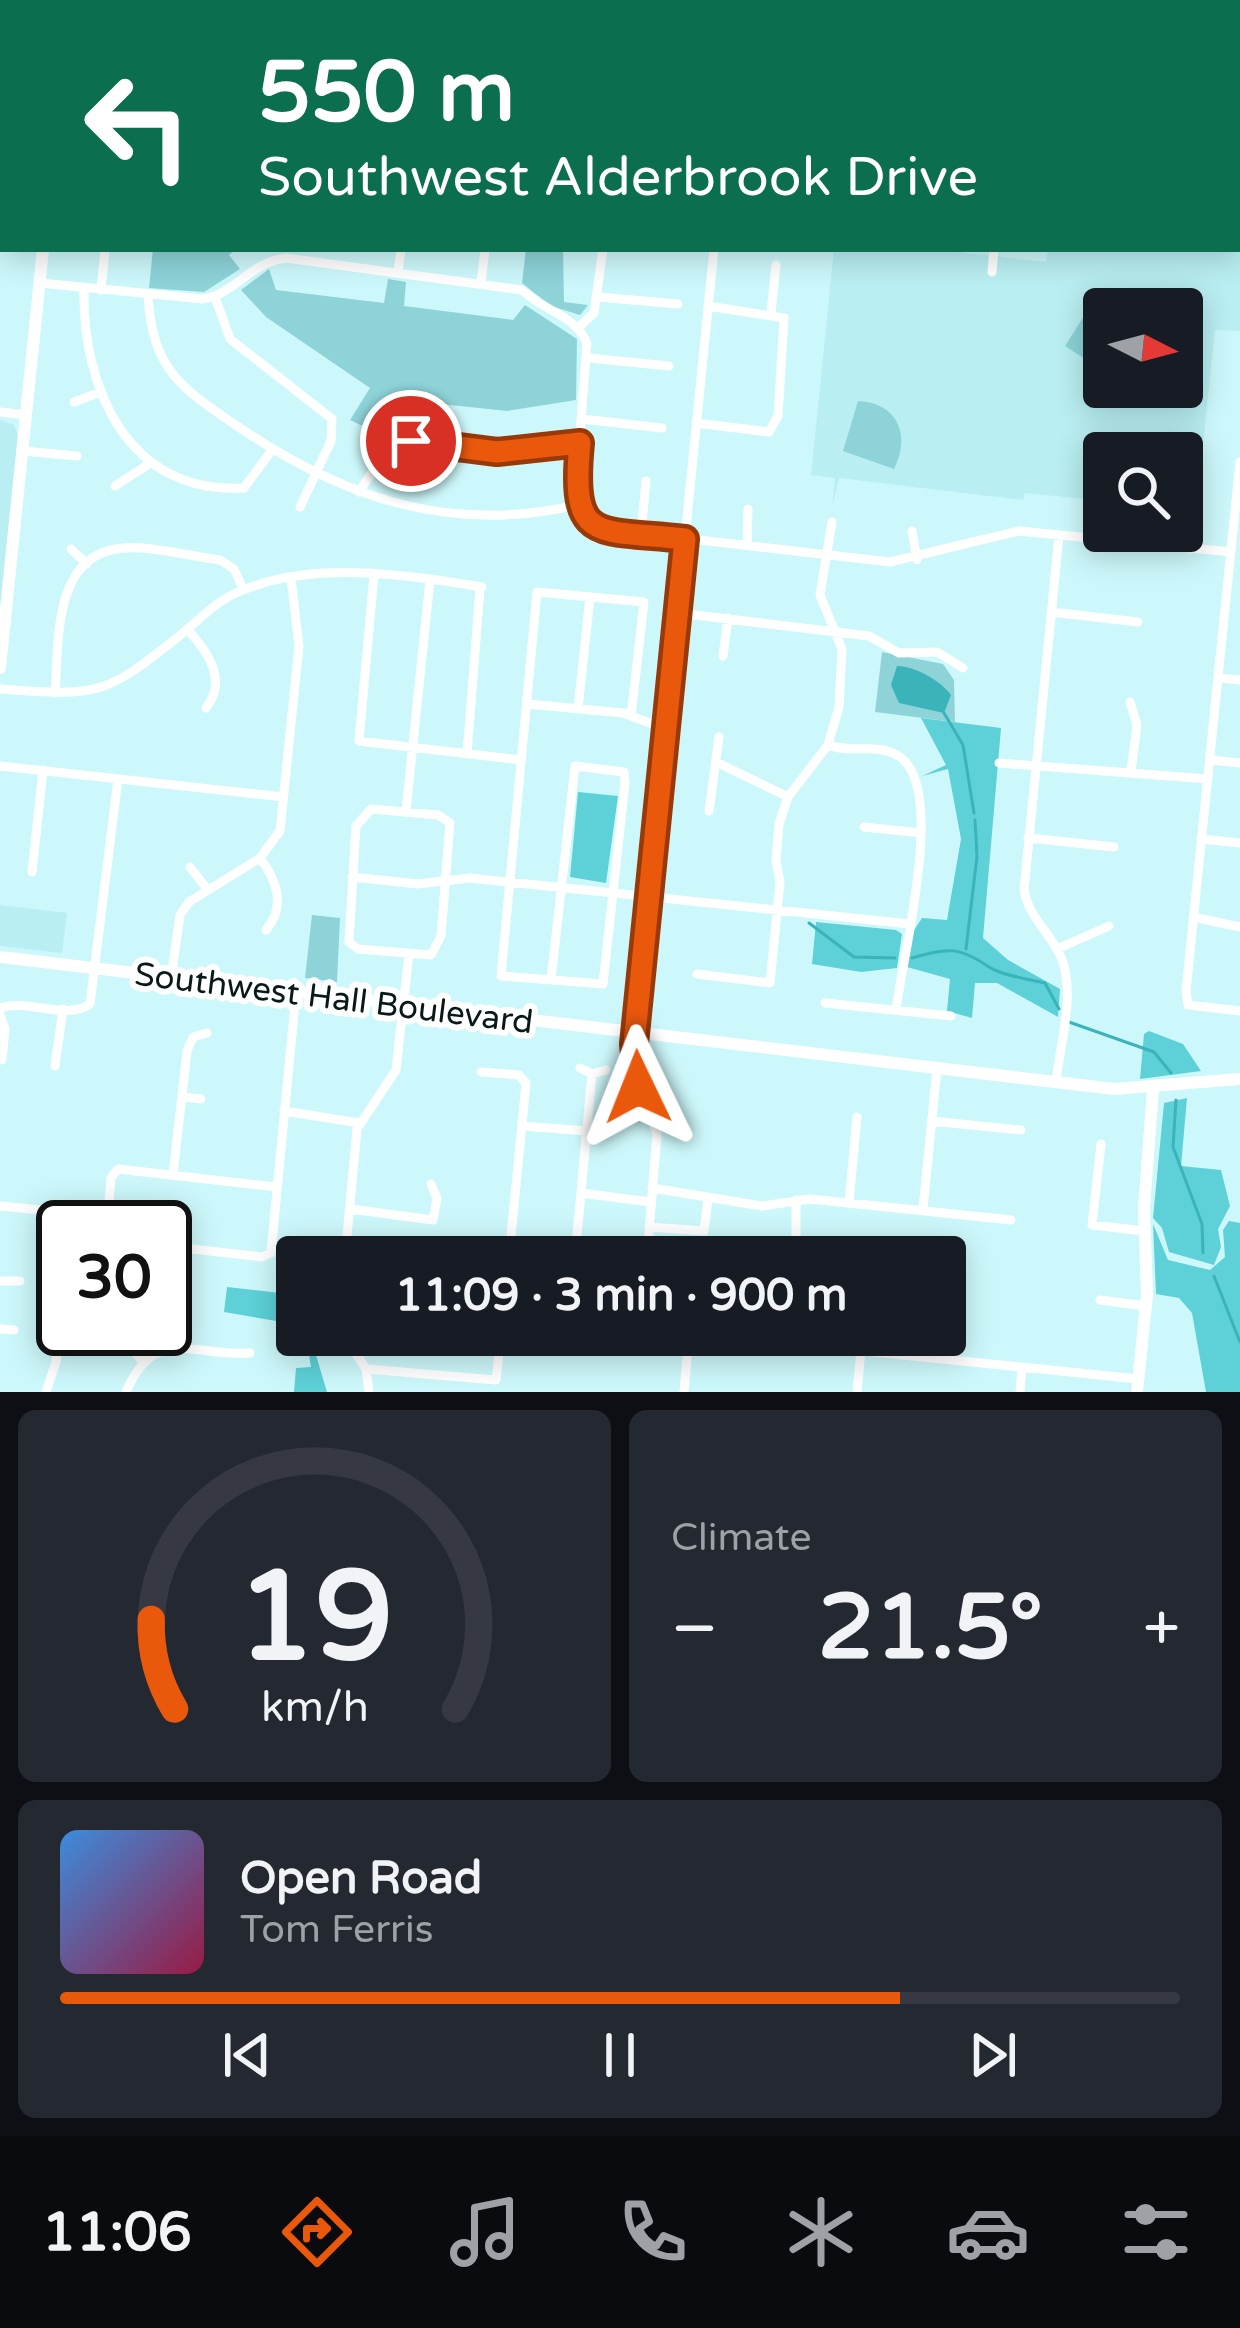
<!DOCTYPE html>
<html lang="en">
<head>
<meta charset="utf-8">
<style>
  :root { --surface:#171b24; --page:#242831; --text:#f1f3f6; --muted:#9ea1a6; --line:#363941; --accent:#ea580c }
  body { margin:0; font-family:"Varela Round",sans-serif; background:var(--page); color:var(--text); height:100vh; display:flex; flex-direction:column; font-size:45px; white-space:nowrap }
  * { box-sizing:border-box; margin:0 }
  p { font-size:39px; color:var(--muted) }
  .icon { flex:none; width:66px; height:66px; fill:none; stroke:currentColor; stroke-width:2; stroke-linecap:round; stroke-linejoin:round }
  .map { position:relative; height:1392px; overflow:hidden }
  .sheet { display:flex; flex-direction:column; gap:18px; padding:18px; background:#0d0f14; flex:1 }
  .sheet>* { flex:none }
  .banner { position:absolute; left:0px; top:0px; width:1242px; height:252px; box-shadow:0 6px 30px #0003; background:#0b6e4f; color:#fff; overflow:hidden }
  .needle { width:78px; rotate:96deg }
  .fabs { position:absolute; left:1083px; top:288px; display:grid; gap:24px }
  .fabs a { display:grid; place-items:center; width:120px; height:120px; border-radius:12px; background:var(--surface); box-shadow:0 6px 30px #0003; font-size:60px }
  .speed { position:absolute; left:36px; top:1200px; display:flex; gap:24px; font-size:60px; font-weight:700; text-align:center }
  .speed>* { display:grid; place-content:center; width:156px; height:156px; border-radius:50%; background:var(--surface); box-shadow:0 6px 30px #0003; line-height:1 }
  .speed .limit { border:6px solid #111; border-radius:18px; background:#fff; color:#111 }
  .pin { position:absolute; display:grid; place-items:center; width:102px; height:102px; color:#fff; margin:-51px; border:6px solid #fff; border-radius:50%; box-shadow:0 3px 12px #0007 }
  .me { position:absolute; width:132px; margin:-66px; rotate:358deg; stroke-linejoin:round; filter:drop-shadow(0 0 9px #0008) }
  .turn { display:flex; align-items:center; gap:42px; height:252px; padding:0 60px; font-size:54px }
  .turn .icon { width:156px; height:156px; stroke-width:2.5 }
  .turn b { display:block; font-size:84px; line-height:102px }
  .big { font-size:90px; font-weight:700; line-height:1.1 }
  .sheet .widget { flex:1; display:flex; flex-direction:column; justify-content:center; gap:18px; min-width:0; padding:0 42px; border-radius:18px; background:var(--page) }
  .sheet .dial { align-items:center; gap:0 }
  .dial svg { height:312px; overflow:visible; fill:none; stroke:var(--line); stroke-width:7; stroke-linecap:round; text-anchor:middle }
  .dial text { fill:var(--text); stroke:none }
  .song { display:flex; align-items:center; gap:36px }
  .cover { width:144px; height:144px; border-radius:18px; background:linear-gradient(135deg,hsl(210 70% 55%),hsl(340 70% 35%)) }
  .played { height:12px; border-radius:6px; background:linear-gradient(90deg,var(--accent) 75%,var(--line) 75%) }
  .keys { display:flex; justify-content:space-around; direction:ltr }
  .heat { display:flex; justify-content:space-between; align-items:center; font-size:66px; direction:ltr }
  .sheet .tiles { flex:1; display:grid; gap:18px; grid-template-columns:1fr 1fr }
  .widget:last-child { grid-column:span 2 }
  .trip { position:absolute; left:276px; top:1236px; width:690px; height:120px; border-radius:12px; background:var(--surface); box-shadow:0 6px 30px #0003; font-weight:700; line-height:120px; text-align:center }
  .tabs { display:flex; height:192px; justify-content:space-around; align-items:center; background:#090b0e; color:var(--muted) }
  .tabs .icon { width:84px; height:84px }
  .tabs .active { color:var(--accent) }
  .tabs b { font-size:54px; color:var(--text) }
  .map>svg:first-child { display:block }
</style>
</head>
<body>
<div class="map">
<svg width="1240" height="1392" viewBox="0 0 1240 1392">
  <rect width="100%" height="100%" fill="#cdf8fb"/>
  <!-- built -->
  <path fill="#b9eff2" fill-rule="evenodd" d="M1240 181V331L1215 330 1196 510 1182 509V453H1104V501L1025 493 1023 500 839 478 832 508 835 478 811 475 834 249H930L1046 262 1048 249H1239ZM1104 309H1182V387H1104Z
    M0 420 14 425 18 436 0 607Z
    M0 905 67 913 62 953 0 946Z"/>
  <!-- green -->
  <path fill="#8dd3d8" d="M153 249H236L229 255 240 269 204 292 149 288Z
    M526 249H563L564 302 588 305 580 315 551 306 522 283Z
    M269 269 276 290 384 303 388 279 406 282 404 306 513 320 525 305 577 339 576 400 507 411 384 398 379 434 350 420 370 388 266 317 241 290Z
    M1091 305 1104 313V371L1065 346Z
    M858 401C898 403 911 435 894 469L843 451Z
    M882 652 943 664 954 680 955 722 875 712Z
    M312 915 340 918 337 982 305 978Z"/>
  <!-- forest -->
  <path fill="#5dd0d8" d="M921 718 1001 728 983 938 1008 960 1060 989 1058 1017 997 983H975L972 1018 947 1011 950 979 907 967 911 935 922 918 947 920 961 839 948 769 922 776 946 765Z
    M578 792 618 796 606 883 570 877Z
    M816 922 896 930 902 934 897 968 861 972 812 964Z
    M1149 1031 1183 1044 1201 1071 1140 1079 1144 1034Z
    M1187 1098 1181 1166 1221 1170 1230 1206 1218 1229 1221 1247 1214 1265 1169 1252 1162 1228 1153 1218 1164 1103Z
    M1229 1221 1240 1223V1392H1206L1192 1313 1179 1298 1156 1294 1153 1224 1168 1260 1210 1270 1225 1257 1223 1230Z
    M227 1287 297 1295V1335H310L327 1392H294L296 1368 311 1367 307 1342 299 1341 282 1322 224 1312Z"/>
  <!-- water -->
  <path fill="#3bb3bb" d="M897 666C915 666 941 681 951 695L944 713 899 703 891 685Z"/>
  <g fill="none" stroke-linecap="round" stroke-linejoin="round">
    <!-- stream -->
    <path stroke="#3bb3bb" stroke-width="3" d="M0 71 3 76
      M944 713 963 745 974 813
      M809 923 854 957 895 958
      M966 949 977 856 975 820
      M912 958C948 947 960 947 989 967 1003 976 1029 979 1045 983L1059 1009
      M1069 1022 1154 1052 1171 1073
      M1176 1100 1173 1147 1202 1224 1203 1253
      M1214 1276 1240 1342"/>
    <!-- minor -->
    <path stroke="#fff" stroke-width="9" d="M525 0 553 3
      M417 3V0
      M572 3V0
      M656 3 657 0
      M741 3 742 0
      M1073 3V0
      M1177 3V0
      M0 113 3 114
      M1239 171H1240
      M398 272 401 249
      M992 272 994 249
      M40 283 203 299C237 293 250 262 286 258L522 290C545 312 574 314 587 343L575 498 588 521 604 529 890 562 1019 531 1231 552
      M481 283 485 249
      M84 288C82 388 128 495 244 488L272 450
      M101 290 105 249
      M148 295C152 372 184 390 243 430 346 499 452 534 577 505
      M215 297 230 339 332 419 331 441 300 507
      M598 297 678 304
      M771 313 776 265
      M579 327 594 313 603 249
      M589 358 669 366
      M74 402 98 393
      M0 412 26 415
      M582 419 662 428
      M696 423 769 432 778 416 784 318 708 306
      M23 451 77 456
      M1240 462 1186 991 1188 1005 1240 1011
      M115 486 149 464
      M359 492 388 448 403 441 497 452 580 443
      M912 531 917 560
      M641 534 646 481
      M747 545 748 509
      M71 549 87 564
      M374 575 359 741 521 760
      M1051 612 1138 622
      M678 613 869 636 899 653 937 652 963 668
      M187 629C208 652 228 680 206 708
      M723 656 728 618
      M1219 678 1240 680
      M0 689C101 697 106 695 184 632 201 618 216 602 236 593 311 559 407 575 482 587
      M55 693C59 646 52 559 116 549 147 544 188 556 220 560L234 569 243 589
      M1130 702 1137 725 1131 771
      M527 704 623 713 666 729
      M578 709 590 597
      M828 745C852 754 879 742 900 757 947 790 902 958 896 1010
      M467 754 480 589
      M1210 760 1240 763
      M716 762 788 797
      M999 763 1208 779
      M0 766 283 797
      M371 809 438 815 450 823 441 936 431 955 358 949 349 942 356 826Z
      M406 811 430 580
      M709 811 719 737
      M864 827 921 833
      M1028 838 1114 847
      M1201 839 1240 843
      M260 858C277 880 286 907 266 930
      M190 867 207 889
      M32 872 43 770
      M352 877 418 884 470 878 910 924
      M1193 917 1240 927
      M1057 949 1109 926
      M697 974 770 983 780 882 776 861 779 824 788 797 828 745 839 707 842 649 820 595 832 522
      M171 978 180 915 189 902 260 858 280 831 299 646 291 578
      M551 980 575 766 624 772 625 783 603 984 501 976 537 592 644 602 631 716
      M825 1003 951 1016
      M0 1008C28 998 65 1021 90 1004L118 779
      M0 1015 5 1029 2 1060
      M55 1066 63 1009
      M580 1068 592 1074 606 1070
      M481 1072 519 1075 526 1083 509 1257
      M1056 1082C1060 1044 1076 993 1061 957 1050 932 1029 918 1024 890L1059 535
      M182 1097 201 1099
      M284 1111 359 1123
      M931 1121 1021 1130
      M522 1126 586 1131 648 1109
      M1101 1144 1092 1225 1144 1231
      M173 1175 187 1051 193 1037 207 1033
      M652 1188 762 1206 810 1199 1011 1220
      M581 1193 651 1202
      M796 1200V1257
      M849 1202 857 1117
      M1 1206 108 1217
      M350 1209 433 1220 437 1198 431 1184
      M923 1209 937 1068
      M107 1227 111 1178 118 1169 276 1187
      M649 1227 704 1231 708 1199
      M165 1246 262 1257 271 1253 296 993
      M345 1257 357 1129 396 1070 409 954
      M575 1257 592 1074
      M647 1257 657 1134 632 1065 714 249
      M0 1281H20
      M1100 1300 1146 1306
      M945 1325 948 1299
      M0 1329 14 1330
      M60 1335C89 1339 127 1335 143 1363
      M344 1335 366 1369 369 1392
      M706 1335 1138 1379
      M941 1359 944 1335
      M366 1369 496 1380 501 1335
      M46 1392 56 1362 63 1309
      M126 1392C154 1324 196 1357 250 1353
      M684 1392 689 1335
      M857 1392 861 1350
      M1020 1392 1022 1368"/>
    <!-- major -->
    <path stroke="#fff" stroke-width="12" d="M67 3V0
      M0 668 43 249
      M0 957 1114 1089 1240 1079
      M1137 1392 1147 1295 1144 1208 1153 1089"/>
  </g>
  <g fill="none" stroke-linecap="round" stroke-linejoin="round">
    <defs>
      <path id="route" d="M411 441 497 452 580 443C570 545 596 529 685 539L634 1044 638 1087"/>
    </defs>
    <!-- route casing -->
    <use href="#route" stroke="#983908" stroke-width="30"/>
    <!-- route -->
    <use href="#route" stroke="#ea580c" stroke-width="21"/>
  </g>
  <g text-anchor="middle" stroke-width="12" stroke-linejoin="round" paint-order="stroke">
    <!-- street labels -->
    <g font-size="33" fill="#09191a" stroke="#fff">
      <text transform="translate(334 997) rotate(7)" y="12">Southwest Hall Boulevard</text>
    </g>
  </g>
</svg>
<div class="fabs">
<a><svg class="needle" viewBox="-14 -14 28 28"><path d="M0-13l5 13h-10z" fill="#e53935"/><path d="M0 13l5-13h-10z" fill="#9ea1a6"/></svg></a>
<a><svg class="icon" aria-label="search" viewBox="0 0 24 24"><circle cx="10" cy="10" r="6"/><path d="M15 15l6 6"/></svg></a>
</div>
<div class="speed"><div class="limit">30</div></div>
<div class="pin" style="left:411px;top:441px;background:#d93025"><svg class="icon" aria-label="arrive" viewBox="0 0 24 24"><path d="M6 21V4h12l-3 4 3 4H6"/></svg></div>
<svg class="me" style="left:638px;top:1087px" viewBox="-20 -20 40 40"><path d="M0-17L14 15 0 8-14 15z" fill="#ea580c" stroke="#fff" stroke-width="4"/></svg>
<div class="trip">11:09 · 3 min · 900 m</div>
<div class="banner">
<div class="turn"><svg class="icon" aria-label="left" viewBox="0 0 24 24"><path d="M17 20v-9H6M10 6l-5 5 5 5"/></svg><div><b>550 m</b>Southwest Alderbrook Drive</div></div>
</div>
</div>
<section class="sheet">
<div class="tiles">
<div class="widget dial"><svg viewBox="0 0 100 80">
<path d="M14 69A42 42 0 1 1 86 69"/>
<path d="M14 69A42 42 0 0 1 8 46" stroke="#ea580c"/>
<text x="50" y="56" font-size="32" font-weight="700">19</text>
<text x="50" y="72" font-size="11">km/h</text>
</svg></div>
<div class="widget"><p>Climate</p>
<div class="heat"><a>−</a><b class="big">21.5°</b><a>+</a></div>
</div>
<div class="widget">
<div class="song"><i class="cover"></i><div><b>Open Road</b><p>Tom Ferris</p></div></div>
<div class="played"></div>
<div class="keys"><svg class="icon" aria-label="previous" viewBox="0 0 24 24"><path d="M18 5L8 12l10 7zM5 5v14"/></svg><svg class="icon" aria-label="pause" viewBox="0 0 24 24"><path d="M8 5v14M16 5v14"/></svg><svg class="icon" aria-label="next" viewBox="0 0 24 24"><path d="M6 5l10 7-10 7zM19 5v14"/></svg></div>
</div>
</div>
</section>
<nav class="tabs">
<b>11:06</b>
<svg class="icon active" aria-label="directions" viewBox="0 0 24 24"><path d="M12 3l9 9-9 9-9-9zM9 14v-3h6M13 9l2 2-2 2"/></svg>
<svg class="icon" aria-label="music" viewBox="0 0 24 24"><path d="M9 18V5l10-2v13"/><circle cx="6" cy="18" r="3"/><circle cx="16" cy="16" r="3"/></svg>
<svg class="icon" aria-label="phone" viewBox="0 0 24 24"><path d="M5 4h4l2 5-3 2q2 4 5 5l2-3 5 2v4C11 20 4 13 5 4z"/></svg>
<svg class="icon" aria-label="climate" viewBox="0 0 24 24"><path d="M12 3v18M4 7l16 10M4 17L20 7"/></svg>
<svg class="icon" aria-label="car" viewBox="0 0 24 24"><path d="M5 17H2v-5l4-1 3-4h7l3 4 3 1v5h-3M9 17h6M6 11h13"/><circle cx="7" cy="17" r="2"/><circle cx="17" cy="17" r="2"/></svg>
<svg class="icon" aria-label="filters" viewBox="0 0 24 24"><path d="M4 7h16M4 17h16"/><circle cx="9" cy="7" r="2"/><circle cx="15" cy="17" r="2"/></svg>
</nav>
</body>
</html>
